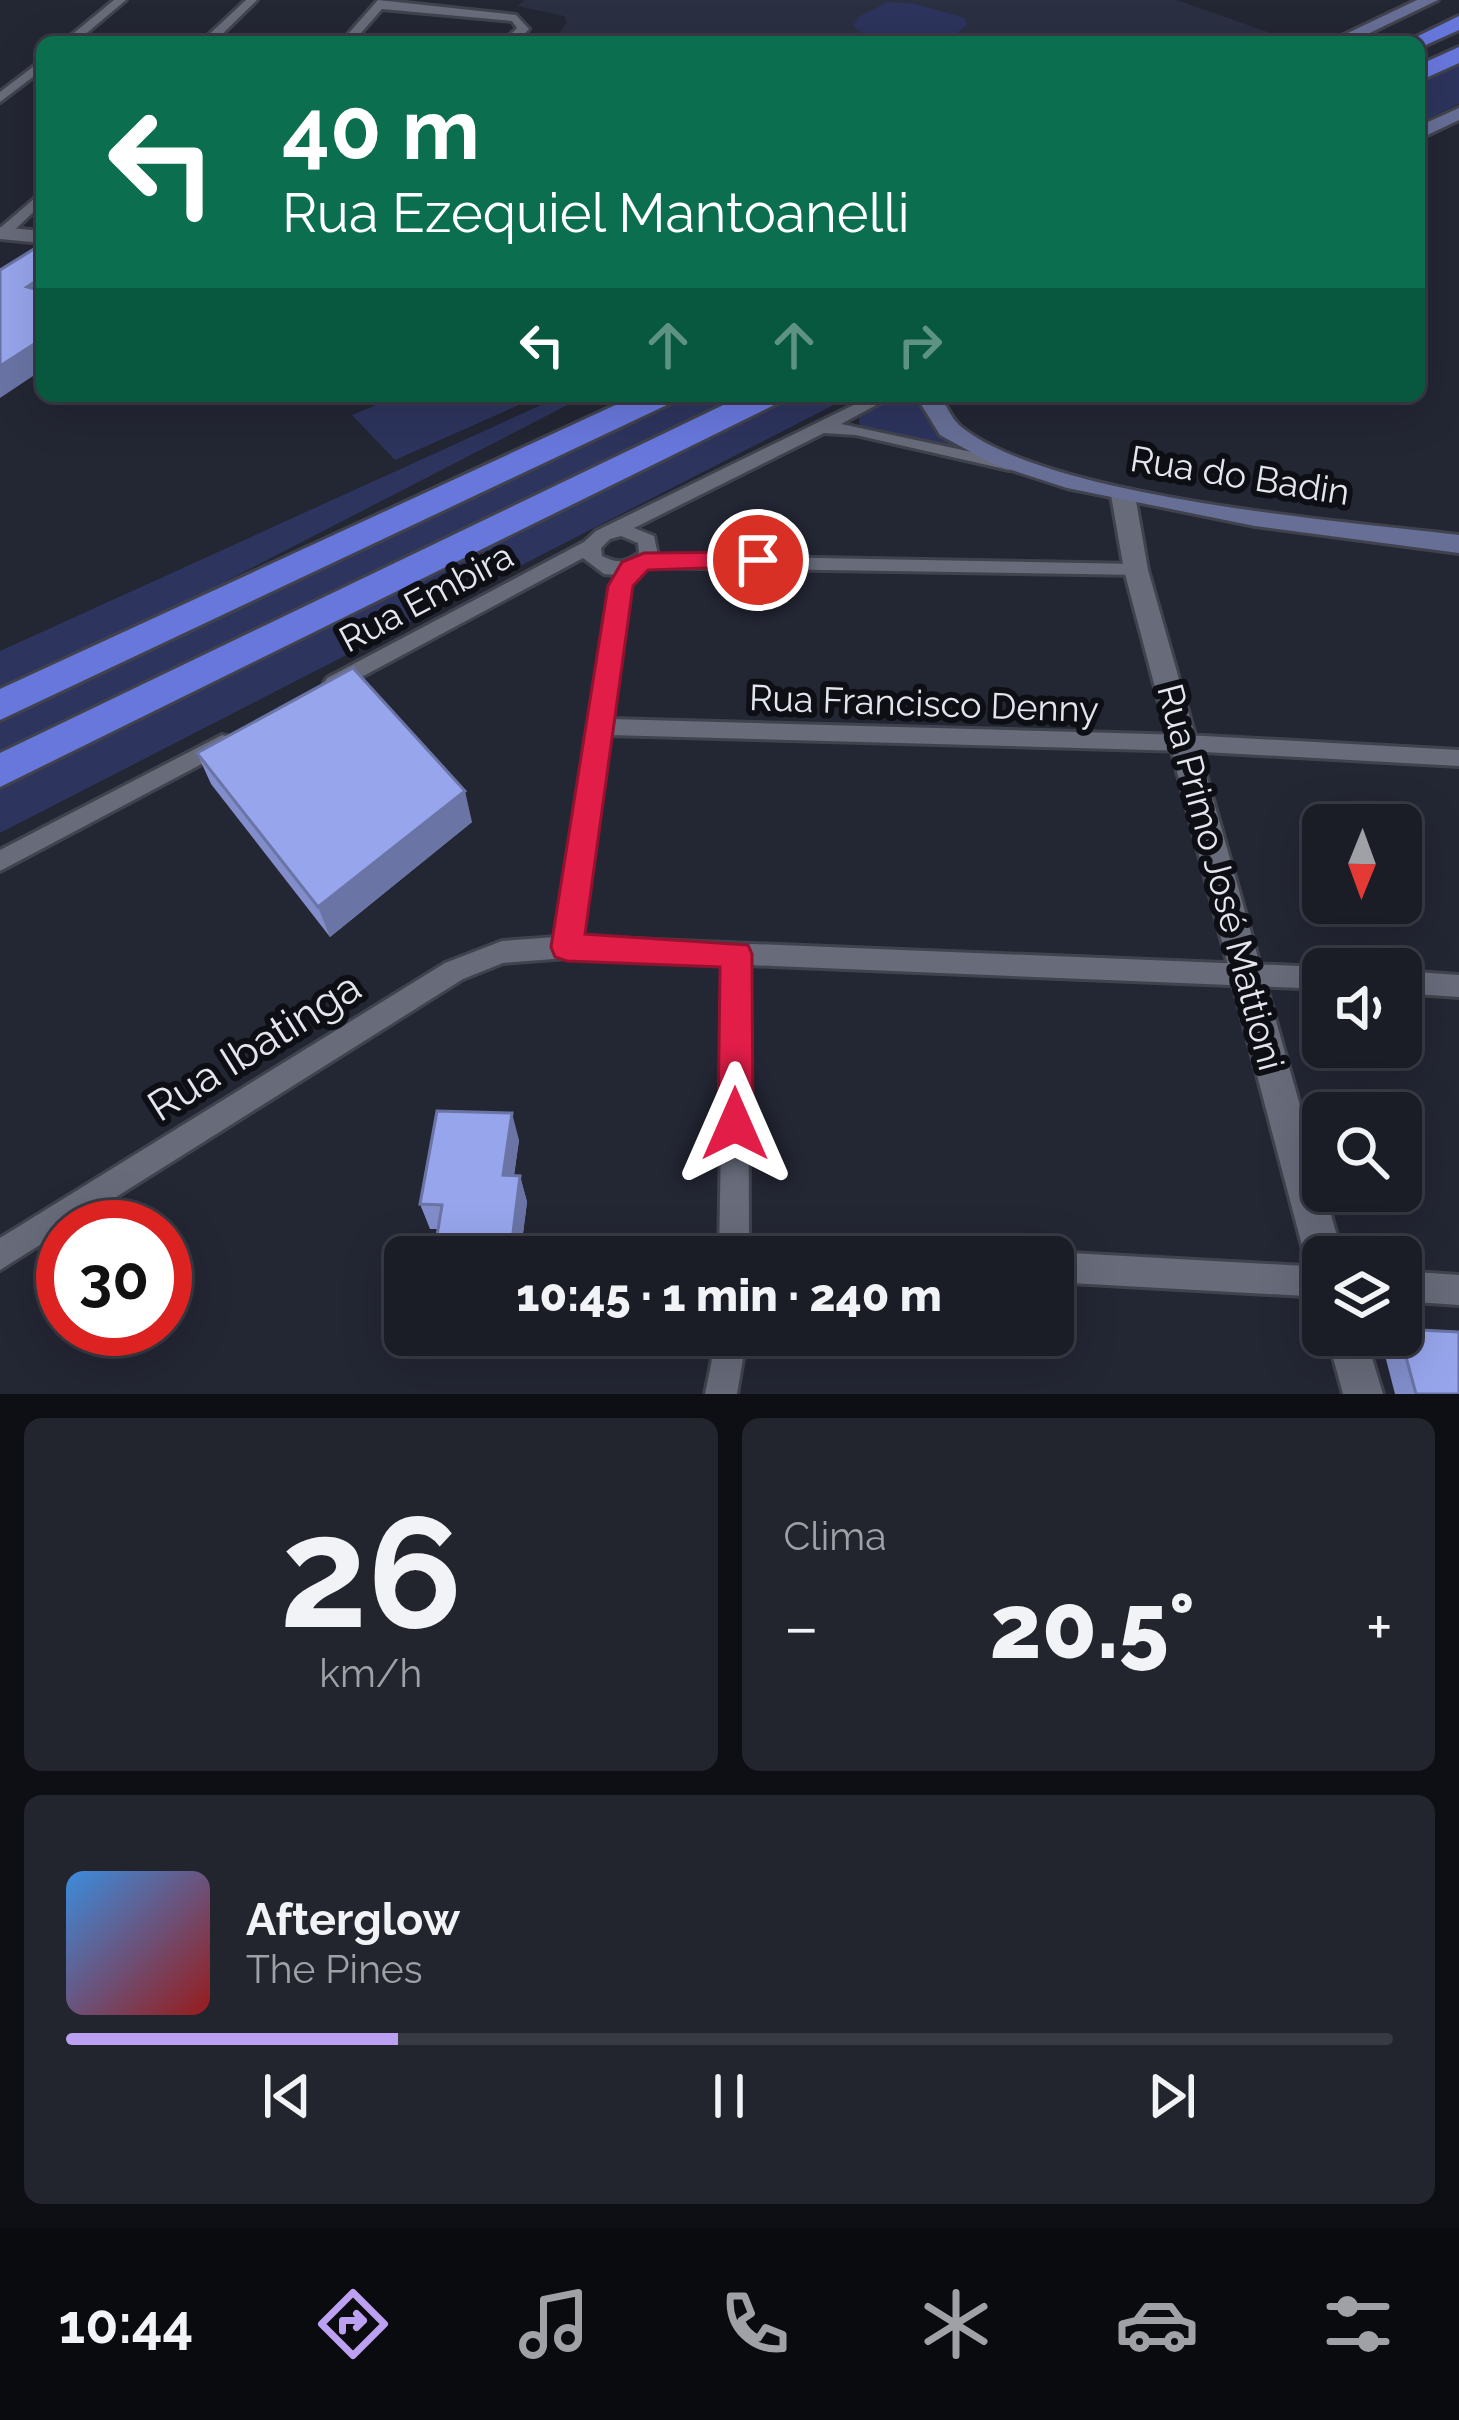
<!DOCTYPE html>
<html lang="pt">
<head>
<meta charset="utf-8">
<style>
  :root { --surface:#1a1c26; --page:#23252e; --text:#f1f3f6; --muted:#9fa1a7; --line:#383a43; --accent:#bca0f2 }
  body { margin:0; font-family:Raleway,sans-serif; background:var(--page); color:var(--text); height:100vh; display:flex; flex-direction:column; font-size:45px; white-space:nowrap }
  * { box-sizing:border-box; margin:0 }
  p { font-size:39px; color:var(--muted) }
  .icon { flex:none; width:66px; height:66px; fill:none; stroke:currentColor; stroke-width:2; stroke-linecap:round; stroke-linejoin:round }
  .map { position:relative; height:1394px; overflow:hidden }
  .drawer { display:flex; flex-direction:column; gap:24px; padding:24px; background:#0e0f15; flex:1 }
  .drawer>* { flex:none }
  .top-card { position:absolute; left:36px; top:36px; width:1389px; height:366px; border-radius:18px; box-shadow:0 12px 48px #0002,0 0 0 3px var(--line); background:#0b6e4f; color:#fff; overflow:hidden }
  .needle { width:78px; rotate:181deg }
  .buttons { position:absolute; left:1302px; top:804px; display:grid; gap:24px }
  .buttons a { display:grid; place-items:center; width:120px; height:120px; border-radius:18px; background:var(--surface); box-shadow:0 12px 48px #0002,0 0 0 3px var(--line); font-size:60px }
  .speed { position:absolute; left:36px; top:1200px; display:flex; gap:24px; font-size:60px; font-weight:700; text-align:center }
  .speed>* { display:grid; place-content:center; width:156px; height:156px; border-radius:50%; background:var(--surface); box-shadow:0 12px 48px #0002,0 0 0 3px var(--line); line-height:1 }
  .speed .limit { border:18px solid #d22; background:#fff; color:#111 }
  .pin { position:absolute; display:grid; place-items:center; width:102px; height:102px; color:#fff; margin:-51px; border:6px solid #fff; border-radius:50%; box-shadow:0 3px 12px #0007 }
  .me { position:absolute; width:132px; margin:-66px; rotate:0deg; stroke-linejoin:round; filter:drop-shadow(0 0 9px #0008) }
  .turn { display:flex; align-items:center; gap:42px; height:252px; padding:0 48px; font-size:54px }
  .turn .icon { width:156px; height:156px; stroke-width:2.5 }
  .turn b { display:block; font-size:84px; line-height:102px }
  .lanes { display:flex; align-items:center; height:114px; padding:0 48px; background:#0003; justify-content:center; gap:60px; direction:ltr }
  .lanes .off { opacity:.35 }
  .big { font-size:90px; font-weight:800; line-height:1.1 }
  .drawer .card { flex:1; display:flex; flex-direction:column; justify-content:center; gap:18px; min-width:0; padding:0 42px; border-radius:18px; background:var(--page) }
  .drawer .dial { align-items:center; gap:0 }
  .dial b { font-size:156px; line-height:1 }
  .song { display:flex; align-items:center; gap:36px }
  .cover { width:144px; height:144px; border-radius:18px; background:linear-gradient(135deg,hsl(210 70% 55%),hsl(0 70% 35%)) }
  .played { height:12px; border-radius:6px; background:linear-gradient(90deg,var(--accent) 25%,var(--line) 25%) }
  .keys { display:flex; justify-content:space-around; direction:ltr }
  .heat { display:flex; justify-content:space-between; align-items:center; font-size:66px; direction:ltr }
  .drawer .tiles { flex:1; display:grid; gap:24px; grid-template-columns:1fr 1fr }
  .card:last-child { grid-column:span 2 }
  .trip { position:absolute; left:384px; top:1236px; width:690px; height:120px; border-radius:18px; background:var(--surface); box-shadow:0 12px 48px #0002,0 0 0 3px var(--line); font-weight:800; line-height:120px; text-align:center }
  .tab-bar { display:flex; height:192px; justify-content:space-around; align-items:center; background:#0a0b0f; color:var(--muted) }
  .tab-bar .icon { width:84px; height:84px }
  .tab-bar .selected { color:var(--accent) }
  .tab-bar b { font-size:54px; color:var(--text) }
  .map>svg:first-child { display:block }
</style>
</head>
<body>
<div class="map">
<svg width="1459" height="1394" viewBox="0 0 1459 1394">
  <rect width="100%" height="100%" fill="#232633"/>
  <!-- built -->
  <path fill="#2b2f42" d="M525 0H1177L1296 42H553L567 22 564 16 517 6Z"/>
  <!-- green -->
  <path fill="#2d345d" d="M888 2 915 4 965 18 967 25C960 30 950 40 941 42 916 49 870 45 853 25L860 16Z
    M1459 60V104L1419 123V81Z
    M398 396H539L395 460 352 415Z
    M561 396H585L172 609 0 691V651Z
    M680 396H749L0 759V720Z
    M784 396H851L0 833V785Z
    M891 396H928L983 456 860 428 859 415Z"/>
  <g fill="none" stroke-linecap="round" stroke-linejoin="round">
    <defs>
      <path id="minor" d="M114 0H126L76 42H63Z
        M246 0H257L214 42H201Z
        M378 0 516 15 529 29 516 42H503L517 28 512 21 382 9 353 42H341Z
        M42 60V70L0 102V92Z
        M42 192V204L7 237 0 238V228Z
        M872 396H893L841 424 1009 460 1018 465 1009 470 856 435 824 433 634 528 654 536 658 555 1136 564 1143 565 1146 570 1143 575 645 567 630 586 611 719 1186 735 1459 750V766L1186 751 609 735 581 937 1323 967 1328 969H1323V989L748 965 749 1236 859 1242 869 1247 874 1257H719L724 964 567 958 503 963 463 979 0 1270V1238L445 963 502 941 556 937 610 586 617 575 604 574 583 558 341 688H327L324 683 327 678 584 542 596 531ZM621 536 638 543 639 553C625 563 618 564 602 556L601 548 610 539Z
        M222 735 230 737 233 743 230 749 0 871V850Z
        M1401 971 1459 975V997L1401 993Z
        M1053 1252 1323 1267V1297L1053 1282V1257H1043Z
        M1401 1271 1459 1275V1305L1401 1301Z
        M717 1335H747L737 1394H705Z"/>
      <path id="tertiary" d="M0 227 42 231V243L0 239Z
        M1123 488 1135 495 1148 570 1343 1257H1323V1275L1311 1270 1305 1257 1124 570 1111 495Z
        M1327 1335H1365L1383 1394H1343Z"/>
      <path id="secondary" d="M1417 0H1438L1351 42H1329Z
        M1459 108V120L1419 139V126Z
        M916 396H940C946 405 952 419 960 426 1048 498 1341 521 1459 535V553L1255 526 1067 488 993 464 940 435Z"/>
      <path id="motorway" d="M1459 16V30L1419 48V42H1406Z
        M1459 47V63L1419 81V65Z
        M635 396H675L671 403 0 720V689Z
        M742 396H782L778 403 0 787V753Z"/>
    </defs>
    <!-- minor casing -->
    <use href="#minor" stroke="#40434d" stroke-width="6"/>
    <!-- tertiary casing -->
    <use href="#tertiary" stroke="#40434d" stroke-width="6"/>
    <!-- secondary casing -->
    <use href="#secondary" stroke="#40434d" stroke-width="6"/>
    <!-- motorway casing -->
    <use href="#motorway" stroke="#40434d" stroke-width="6"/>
    <!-- minor -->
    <use href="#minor" fill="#676b7a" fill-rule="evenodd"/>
    <!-- tertiary -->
    <use href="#tertiary" fill="#676b7a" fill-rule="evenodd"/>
    <!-- secondary -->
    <use href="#secondary" fill="#676f97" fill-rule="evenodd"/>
    <!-- motorway -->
    <use href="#motorway" fill="#6877dc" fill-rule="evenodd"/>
  </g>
  <!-- wall -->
  <path fill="#828ecb" d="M197 753 472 822 330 937 211 784Z
    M519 1140 514 1176H520L527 1202 520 1257H411L435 1248 438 1229H430L420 1204Z
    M405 1292V1335H483L480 1354 410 1352 398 1329Z
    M1392 1335H1401L1459 1394H1395L1382 1344Z"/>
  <!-- shaded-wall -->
  <path fill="#6a74a5" d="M42 277V307L27 287Z
    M42 339V370L0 398V366Z
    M465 791 472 822 330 937 318 907Z
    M512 1113 519 1140 510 1201 503 1175Z
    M520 1176 527 1202 520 1257H510Z
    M472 1335H483L480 1354Z"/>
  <!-- building -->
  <path fill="#97a5ec" stroke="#6a74a5" stroke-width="3" d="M42 244V277L27 287 42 291V339L0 366V270Z
    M353 668 465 791 318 907 197 753Z
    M437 1111 512 1113 503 1175 520 1176 510 1257H411L413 1247 435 1248 442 1205 420 1204Z
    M405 1292V1330L398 1329Z
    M1401 1329 1459 1332V1394H1416L1400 1335Z"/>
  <!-- route -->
  <path fill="#e11d48" stroke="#92132f" stroke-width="3" d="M758 552 770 560 767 566 648 570 633 586 585 934 748 945 752 954 753 1124 748 1135 735 1140 723 1135 718 1124 720 967 567 961 555 957 551 947 608 586 622 562 644 553Z"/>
  <g text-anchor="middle" stroke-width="12" stroke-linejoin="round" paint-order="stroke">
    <!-- street labels -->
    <g font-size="36" fill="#e3e6ee" stroke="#0e0f15">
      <text transform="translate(1240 475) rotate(9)" y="13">Rua do Badin</text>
      <text transform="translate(426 597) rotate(-28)" y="13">Rua Embira</text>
      <text transform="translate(924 703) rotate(2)" y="13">Rua Francisco Denny</text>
      <text transform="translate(1221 877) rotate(75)" y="13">Rua Primo José Mattioni</text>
    </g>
    <!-- near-street labels -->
    <g font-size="42" fill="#e3e6ee" stroke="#0e0f15">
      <text transform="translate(254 1046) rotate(-32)" y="15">Rua Ibatinga</text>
    </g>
  </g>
</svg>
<div class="buttons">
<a><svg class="needle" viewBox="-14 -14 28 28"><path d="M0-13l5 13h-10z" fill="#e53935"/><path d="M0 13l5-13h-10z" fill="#9fa1a7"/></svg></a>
<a><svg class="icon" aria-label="sound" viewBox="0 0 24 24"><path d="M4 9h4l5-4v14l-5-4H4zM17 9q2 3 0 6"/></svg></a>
<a><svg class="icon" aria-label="search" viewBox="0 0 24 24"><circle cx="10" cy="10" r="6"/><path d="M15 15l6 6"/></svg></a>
<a><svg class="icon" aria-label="layers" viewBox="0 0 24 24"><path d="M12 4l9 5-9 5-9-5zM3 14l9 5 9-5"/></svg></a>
</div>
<div class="speed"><div class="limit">30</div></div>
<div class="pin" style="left:758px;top:560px;background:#d93025"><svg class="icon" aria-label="arrive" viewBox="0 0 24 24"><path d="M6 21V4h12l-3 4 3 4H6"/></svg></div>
<svg class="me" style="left:735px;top:1124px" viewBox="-20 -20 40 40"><path d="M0-17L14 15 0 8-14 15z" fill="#e11d48" stroke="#fff" stroke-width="4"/></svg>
<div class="trip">10:45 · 1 min · 240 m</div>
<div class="top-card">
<div class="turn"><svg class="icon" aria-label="left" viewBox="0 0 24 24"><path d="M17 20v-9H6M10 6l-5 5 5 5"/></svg><div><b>40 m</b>Rua Ezequiel Mantoanelli</div></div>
<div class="lanes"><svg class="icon" aria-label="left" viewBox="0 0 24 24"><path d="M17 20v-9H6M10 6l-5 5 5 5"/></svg><svg class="icon off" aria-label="ahead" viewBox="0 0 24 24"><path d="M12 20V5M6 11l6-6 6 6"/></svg><svg class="icon off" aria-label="ahead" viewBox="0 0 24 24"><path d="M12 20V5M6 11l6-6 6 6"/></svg><svg class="icon off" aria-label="right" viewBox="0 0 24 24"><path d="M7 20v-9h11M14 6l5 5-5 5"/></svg></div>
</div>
</div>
<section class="drawer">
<div class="tiles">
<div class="card dial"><b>26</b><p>km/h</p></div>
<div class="card"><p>Clima</p>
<div class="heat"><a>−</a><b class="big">20.5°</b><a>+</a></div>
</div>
<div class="card">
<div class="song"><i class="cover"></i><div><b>Afterglow</b><p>The Pines</p></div></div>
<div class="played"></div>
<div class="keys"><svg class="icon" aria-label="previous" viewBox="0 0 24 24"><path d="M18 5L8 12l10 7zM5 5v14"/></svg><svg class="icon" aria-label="pause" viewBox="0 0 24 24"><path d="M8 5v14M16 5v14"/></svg><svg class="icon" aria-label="next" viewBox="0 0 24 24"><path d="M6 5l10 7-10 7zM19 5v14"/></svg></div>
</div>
</div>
</section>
<nav class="tab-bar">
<b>10:44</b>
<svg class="icon selected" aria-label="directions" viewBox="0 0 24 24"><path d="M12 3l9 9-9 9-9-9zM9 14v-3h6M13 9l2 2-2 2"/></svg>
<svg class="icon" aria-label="music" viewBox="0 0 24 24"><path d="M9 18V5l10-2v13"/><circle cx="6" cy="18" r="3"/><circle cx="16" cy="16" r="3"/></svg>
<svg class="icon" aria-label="phone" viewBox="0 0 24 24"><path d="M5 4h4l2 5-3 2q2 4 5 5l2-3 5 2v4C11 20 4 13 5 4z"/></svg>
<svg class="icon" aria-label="climate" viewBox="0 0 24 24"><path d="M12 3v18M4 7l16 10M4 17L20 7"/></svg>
<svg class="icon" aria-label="car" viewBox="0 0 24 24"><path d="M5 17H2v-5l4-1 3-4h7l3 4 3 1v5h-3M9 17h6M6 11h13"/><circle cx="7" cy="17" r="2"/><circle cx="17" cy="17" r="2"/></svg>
<svg class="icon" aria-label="filters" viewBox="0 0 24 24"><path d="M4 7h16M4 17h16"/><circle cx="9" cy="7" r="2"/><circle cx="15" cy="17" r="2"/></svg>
</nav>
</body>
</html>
